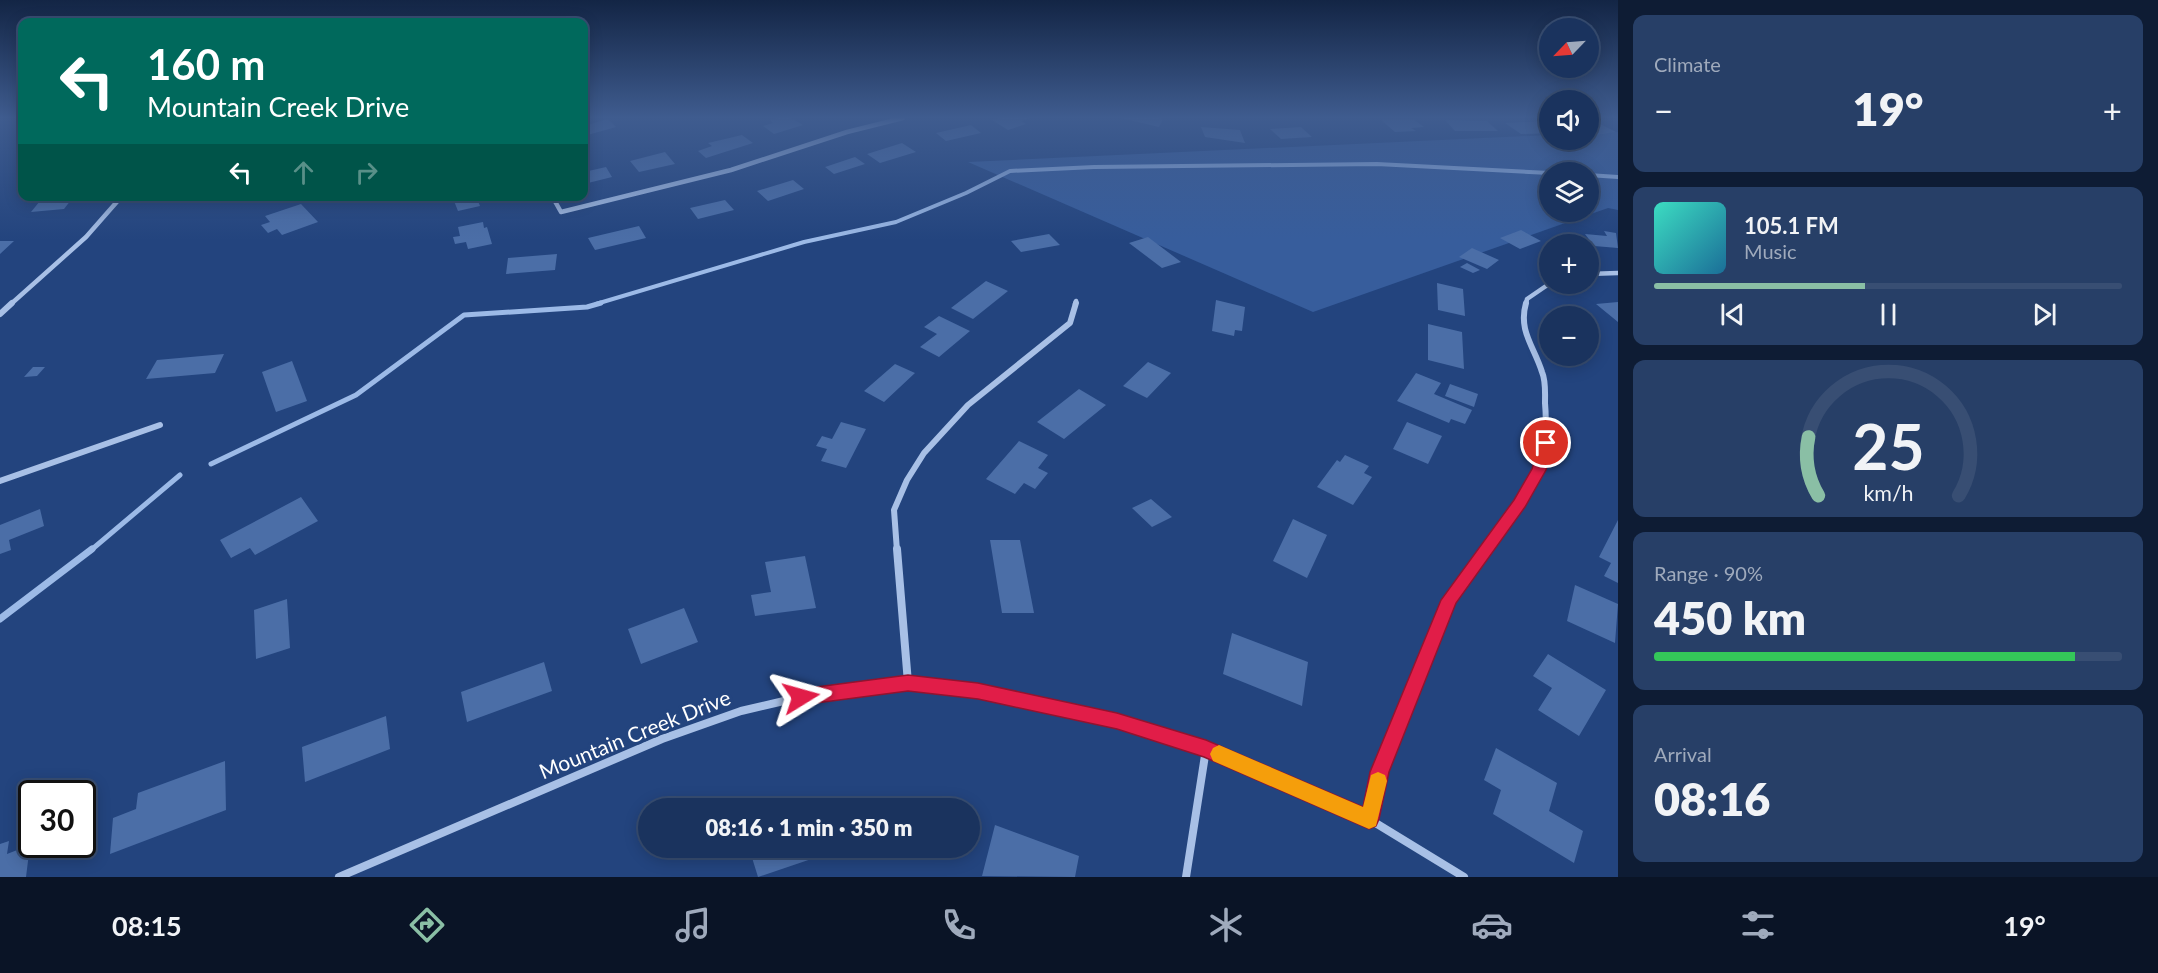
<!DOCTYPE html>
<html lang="en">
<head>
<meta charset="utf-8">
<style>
  :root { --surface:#1a335e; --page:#273f67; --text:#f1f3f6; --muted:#9faabc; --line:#384e73; --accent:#8abfa5 }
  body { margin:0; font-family:Lato,sans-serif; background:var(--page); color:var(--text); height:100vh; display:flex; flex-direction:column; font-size:22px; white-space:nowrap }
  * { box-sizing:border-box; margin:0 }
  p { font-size:20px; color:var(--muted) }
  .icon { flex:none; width:33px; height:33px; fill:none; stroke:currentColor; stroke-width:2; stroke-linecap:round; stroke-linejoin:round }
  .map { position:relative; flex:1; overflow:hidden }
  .drawer { display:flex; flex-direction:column; gap:15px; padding:15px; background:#0e1c34; width:540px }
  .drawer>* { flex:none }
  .guide { position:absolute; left:18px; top:18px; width:570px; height:183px; border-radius:12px; box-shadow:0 3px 15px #0003,0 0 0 2px var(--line); background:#00695c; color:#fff; overflow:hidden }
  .needle { width:39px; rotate:245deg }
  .controls { position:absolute; left:1539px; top:18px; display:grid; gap:12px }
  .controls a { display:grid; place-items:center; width:60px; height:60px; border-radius:50%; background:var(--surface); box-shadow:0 3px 15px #0003,0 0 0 2px var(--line); font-size:30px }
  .speed { position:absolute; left:18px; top:780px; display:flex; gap:12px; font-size:30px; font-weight:700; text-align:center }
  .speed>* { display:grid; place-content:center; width:78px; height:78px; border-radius:50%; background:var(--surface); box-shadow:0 3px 15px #0003,0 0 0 2px var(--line); line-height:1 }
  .speed .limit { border:3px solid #111; border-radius:9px; background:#fff; color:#111 }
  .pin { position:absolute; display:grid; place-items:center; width:51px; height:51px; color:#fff; margin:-26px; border:3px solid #fff; border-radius:50%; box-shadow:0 2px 6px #0007 }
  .me { position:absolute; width:66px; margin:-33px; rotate:82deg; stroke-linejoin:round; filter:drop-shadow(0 0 4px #0008) }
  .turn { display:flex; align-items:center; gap:21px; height:126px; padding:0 30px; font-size:27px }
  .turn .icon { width:78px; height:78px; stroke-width:2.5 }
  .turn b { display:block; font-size:42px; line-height:51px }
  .lanes { display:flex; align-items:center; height:57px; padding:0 30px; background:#0003; justify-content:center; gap:30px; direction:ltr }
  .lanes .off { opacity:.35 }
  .big { font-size:45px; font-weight:800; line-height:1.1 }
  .drawer .card { flex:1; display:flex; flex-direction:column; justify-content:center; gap:9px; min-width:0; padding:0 21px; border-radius:12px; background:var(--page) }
  .drawer .dial { align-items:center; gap:0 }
  .dial svg { height:156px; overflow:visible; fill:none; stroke:var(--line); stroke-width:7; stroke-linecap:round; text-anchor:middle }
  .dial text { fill:var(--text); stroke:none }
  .song { display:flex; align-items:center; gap:18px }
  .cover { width:72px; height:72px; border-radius:9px; background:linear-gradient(135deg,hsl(170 70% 55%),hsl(200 70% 35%)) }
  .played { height:6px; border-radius:3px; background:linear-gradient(90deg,var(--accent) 45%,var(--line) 45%) }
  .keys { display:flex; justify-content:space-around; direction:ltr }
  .heat { display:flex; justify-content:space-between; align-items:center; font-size:33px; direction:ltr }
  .charge { height:9px; border-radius:4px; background:linear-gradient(90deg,#34c759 90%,var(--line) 0) }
  .trip { position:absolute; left:638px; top:798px; width:342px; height:60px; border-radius:30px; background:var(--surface); box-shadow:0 3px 15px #0003,0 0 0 2px var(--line); font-weight:800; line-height:60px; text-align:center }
  .tabs { display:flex; height:96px; justify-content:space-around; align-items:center; background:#0a1426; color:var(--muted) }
  .tabs .icon { width:42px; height:42px }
  .tabs .on { color:var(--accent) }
  .tabs b { font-size:27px; color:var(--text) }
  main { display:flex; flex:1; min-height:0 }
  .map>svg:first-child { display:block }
</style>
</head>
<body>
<main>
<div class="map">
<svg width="1618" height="877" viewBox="0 0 1618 877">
  <rect width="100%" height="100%" fill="#23447e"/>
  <!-- green -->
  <path fill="#375d9c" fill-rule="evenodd" d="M1618 132V210L1608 208 1313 312 968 162 1549 135 1550 140H1588L1589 133ZM1550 172H1588V212H1550Z"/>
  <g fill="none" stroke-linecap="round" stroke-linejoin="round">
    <!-- stream-far2 -->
    <path stroke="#9cbae7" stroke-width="4" d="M1588 175 1618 177
      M596 304 804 242 896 222 966 193 1010 171 1094 167 1377 164 1550 173"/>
    <!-- stream-far1 -->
    <path stroke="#9cbae7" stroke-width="5" d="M211 464 356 395 464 315 587 307 601 303
      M90 551 180 475"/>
    <!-- stream -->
    <path stroke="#9cbae7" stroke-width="7" d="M0 619 92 549"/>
  </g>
  <!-- building -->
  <path fill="#4b6ea7" d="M779 118H791L803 125 774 134 763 126 773 123 770 120Z
    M1001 118H1030L1021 121 1026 124 1008 130 992 120Z
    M1121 118H1158L1163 119 1159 127Z
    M608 119 616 127 584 136V126Z
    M1413 119 1424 127 1411 128 1416 131 1395 132 1381 120Z
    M1445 120 1487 121 1498 131H1455Z
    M1550 121V133L1521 134 1505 123Z
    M1600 124 1616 132 1588 136V125Z
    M971 125 981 133 946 141 936 133Z
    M1201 127 1240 130 1245 143 1205 137Z
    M1301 127 1312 137 1281 139 1270 129Z
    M742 135 753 143 706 158 698 151 712 146 708 143Z
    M902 143 916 152 880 163 867 154Z
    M665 152 675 164 639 172 630 161Z
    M855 157 865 164 834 174 825 167Z
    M606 167 612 177 584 184V172Z
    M793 180 804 189 768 201 757 191Z
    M44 196H62L58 201 71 200 64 209 31 212Z
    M452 196H476L480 206 458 211Z
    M725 200 734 210 698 219 690 208Z
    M301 204 318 222 282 235 277 229 268 233 261 225 270 222 265 216Z
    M483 222 484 228 487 227 492 244 468 249 466 242 455 244 453 237 460 236 458 227Z
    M639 226 646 238 595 250 588 238Z
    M1521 230 1541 241 1520 249 1500 238Z
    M1604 231 1616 233 1618 248 1594 246 1585 234 1607 236Z
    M1049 234 1060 245 1021 252 1011 241Z
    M1148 237 1181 262 1162 268 1129 243Z
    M0 241H14L0 254Z
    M1472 248 1499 260 1487 269 1459 257Z
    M557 254 555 270 506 274 508 258Z
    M1467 263 1480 270 1473 273 1460 267Z
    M986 281 1008 291 973 319 951 308Z
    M1437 283 1463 289 1465 316 1438 310Z
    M1216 300 1245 307 1242 331 1235 330 1234 336 1212 331Z
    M1618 302V322L1596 304Z
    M939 316 970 331 939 357 920 347 937 334 924 327Z
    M1428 324 1462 332 1464 369 1428 360Z
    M224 354 215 373 146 379 157 360Z
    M292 361 307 401 276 412 262 372Z
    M1148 362 1171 373 1147 398 1123 386Z
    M895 364 915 373 884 402 864 391Z
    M33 367H45L37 376 24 377Z
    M1416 373 1441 383 1434 394 1472 410 1465 424 1451 419 1449 423 1397 401Z
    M1450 384 1478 394 1474 407 1445 396Z
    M1079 389 1106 405 1064 439 1037 422Z
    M841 422 866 429 846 468 821 461 827 449 816 446 822 436 832 439Z
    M1407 422 1442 436 1428 464 1393 449Z
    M1019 441 1048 455 1038 468 1048 473 1035 489 1024 483 1015 494 986 479Z
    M1345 455 1369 466 1364 473 1372 477 1353 505 1317 487 1337 460 1340 462Z
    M301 497 318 521 255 555 250 548 231 558 220 540Z
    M1151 499 1172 517 1152 527 1132 508Z
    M40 509 44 526 9 540 11 550 0 554V525Z
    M1293 519 1327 535 1307 578 1273 561Z
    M1618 520V583L1604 576 1611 563 1599 557Z
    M990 540H1020L1034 613H1002Z
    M805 556 816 608 755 616 751 595 771 592 765 562Z
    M1575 585 1618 604 1615 643 1567 621Z
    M287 599 290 648 256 659 254 610Z
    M684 608 698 642 641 664 628 629Z
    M1232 633 1308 662 1302 706 1223 674Z
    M1548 654 1606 690 1579 736 1538 710 1552 688 1533 676Z
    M544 662 552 691 467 722 461 692Z
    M386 716 390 749 305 782 302 747Z
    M1496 748 1557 783 1549 811 1583 831 1574 863 1493 814 1501 790 1484 780Z
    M225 761 226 810 110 854 113 818 136 809 138 793Z
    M995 825 1079 856 1075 877 982 876Z
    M9 841 7 854 30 845 26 877H0V844Z
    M749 848H831L832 852 758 877Z"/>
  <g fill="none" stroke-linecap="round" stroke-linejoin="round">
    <!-- minor-far2 -->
    <path stroke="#a8c0e6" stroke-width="4.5" d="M552 196 561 212 731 170 847 132 903 118
      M1588 274 1618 273
      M11 304 86 237 122 196
      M1075 304 1076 301
      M1526 304 1527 299 1546 286 1554 284"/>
    <!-- minor-far1 -->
    <path stroke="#a8c0e6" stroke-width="6" d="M0 314 12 303
      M0 481 160 425
      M897 551 894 510 907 480 924 453 968 405 1070 323 1076 303
      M1485 551C1523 499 1551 471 1545 403 1545 393 1546 381 1542 372 1534 346 1518 331 1526 303"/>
    <!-- minor -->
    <path stroke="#a8c0e6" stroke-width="8" d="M897 549 908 683
      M1369 819 1380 772 1450 600 1486 549
      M339 877 662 739 741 711 801 697 908 683 978 691 1117 721 1206 749 1369 819 1464 877
      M1186 877 1206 749"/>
  </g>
  <!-- sky -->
  <linearGradient id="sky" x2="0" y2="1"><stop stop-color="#132545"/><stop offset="0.49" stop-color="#3f5c8f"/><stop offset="1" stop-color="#3f5c8f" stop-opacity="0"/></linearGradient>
  <rect width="1618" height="240" fill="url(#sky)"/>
  <!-- route -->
  <path fill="#e11d48" stroke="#92132f" stroke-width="1.5" d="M1546 438 1552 443 1546 470 1525 507 1456 603 1389 772 1379 819 1376 826 1369 829 1204 757 1117 729 1001 704 978 699 908 691 801 705 795 703 792 697 795 692 801 689 908 675 978 683 1117 713 1206 740 1363 807 1370 772 1441 600 1514 500 1532 469 1539 443Z"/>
  <!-- slow -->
  <path fill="#f59e0b" d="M1219 745 1363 807 1371 775 1378 772 1385 775 1387 781 1376 826 1369 829 1213 761 1210 754 1213 748Z"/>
  <g text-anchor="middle" stroke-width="6" stroke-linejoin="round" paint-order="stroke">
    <!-- near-street labels -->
    <g font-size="21" fill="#fff" stroke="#23447e">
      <text transform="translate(635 735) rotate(-22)" y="7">Mountain Creek Drive</text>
    </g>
  </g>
</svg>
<div class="controls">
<a><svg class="needle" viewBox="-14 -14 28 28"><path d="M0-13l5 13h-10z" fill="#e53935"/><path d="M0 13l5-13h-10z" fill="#9faabc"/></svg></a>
<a><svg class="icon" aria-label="sound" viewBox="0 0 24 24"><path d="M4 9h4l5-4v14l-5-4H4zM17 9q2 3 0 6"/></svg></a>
<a><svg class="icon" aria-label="layers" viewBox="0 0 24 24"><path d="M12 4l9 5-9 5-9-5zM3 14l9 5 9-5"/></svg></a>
<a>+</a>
<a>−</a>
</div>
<div class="speed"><div class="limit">30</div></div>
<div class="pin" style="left:1546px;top:443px;background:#d93025"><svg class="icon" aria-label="arrive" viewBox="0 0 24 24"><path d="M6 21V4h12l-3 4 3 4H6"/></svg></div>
<svg class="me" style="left:801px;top:697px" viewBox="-20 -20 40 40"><path d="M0-17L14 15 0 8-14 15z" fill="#e11d48" stroke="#fff" stroke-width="4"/></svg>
<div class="trip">08:16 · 1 min · 350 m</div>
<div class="guide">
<div class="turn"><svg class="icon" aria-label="left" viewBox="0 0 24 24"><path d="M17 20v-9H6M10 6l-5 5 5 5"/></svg><div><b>160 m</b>Mountain Creek Drive</div></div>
<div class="lanes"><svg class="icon" aria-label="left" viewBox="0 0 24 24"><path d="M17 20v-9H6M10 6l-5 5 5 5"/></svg><svg class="icon off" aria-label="ahead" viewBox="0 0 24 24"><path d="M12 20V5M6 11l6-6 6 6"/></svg><svg class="icon off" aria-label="right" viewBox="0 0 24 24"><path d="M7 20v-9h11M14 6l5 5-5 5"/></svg></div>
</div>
</div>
<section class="drawer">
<div class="card"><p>Climate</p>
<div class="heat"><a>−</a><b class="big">19°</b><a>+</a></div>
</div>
<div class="card">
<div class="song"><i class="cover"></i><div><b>105.1 FM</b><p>Music</p></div></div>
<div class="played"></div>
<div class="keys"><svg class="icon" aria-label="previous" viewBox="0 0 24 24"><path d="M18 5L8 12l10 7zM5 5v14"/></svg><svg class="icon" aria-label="pause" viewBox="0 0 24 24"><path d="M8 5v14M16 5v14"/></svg><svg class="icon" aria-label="next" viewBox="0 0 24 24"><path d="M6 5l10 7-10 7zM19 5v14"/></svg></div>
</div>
<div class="card dial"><svg viewBox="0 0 100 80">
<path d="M14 69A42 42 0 1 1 86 69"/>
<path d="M14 69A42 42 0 0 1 9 39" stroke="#8abfa5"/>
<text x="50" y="56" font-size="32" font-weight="700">25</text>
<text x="50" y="72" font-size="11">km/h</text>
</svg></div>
<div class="card"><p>Range · 90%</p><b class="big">450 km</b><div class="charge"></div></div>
<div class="card"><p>Arrival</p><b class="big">08:16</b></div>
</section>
</main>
<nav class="tabs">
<b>08:15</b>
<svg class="icon on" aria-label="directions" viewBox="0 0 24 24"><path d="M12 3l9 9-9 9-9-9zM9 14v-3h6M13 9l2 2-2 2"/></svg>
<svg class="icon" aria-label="music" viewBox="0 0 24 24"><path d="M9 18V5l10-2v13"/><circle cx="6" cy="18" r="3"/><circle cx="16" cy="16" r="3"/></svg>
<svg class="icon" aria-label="phone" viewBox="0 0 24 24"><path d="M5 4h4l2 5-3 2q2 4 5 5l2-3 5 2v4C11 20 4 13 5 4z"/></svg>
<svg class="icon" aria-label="climate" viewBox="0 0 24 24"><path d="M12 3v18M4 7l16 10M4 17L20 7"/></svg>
<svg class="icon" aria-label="car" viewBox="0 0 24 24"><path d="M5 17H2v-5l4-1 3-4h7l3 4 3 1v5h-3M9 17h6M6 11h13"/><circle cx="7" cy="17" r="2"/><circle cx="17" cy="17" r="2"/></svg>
<svg class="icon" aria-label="filters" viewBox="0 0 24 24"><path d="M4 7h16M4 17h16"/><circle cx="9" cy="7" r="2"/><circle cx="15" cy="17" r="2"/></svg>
<b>19°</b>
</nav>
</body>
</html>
